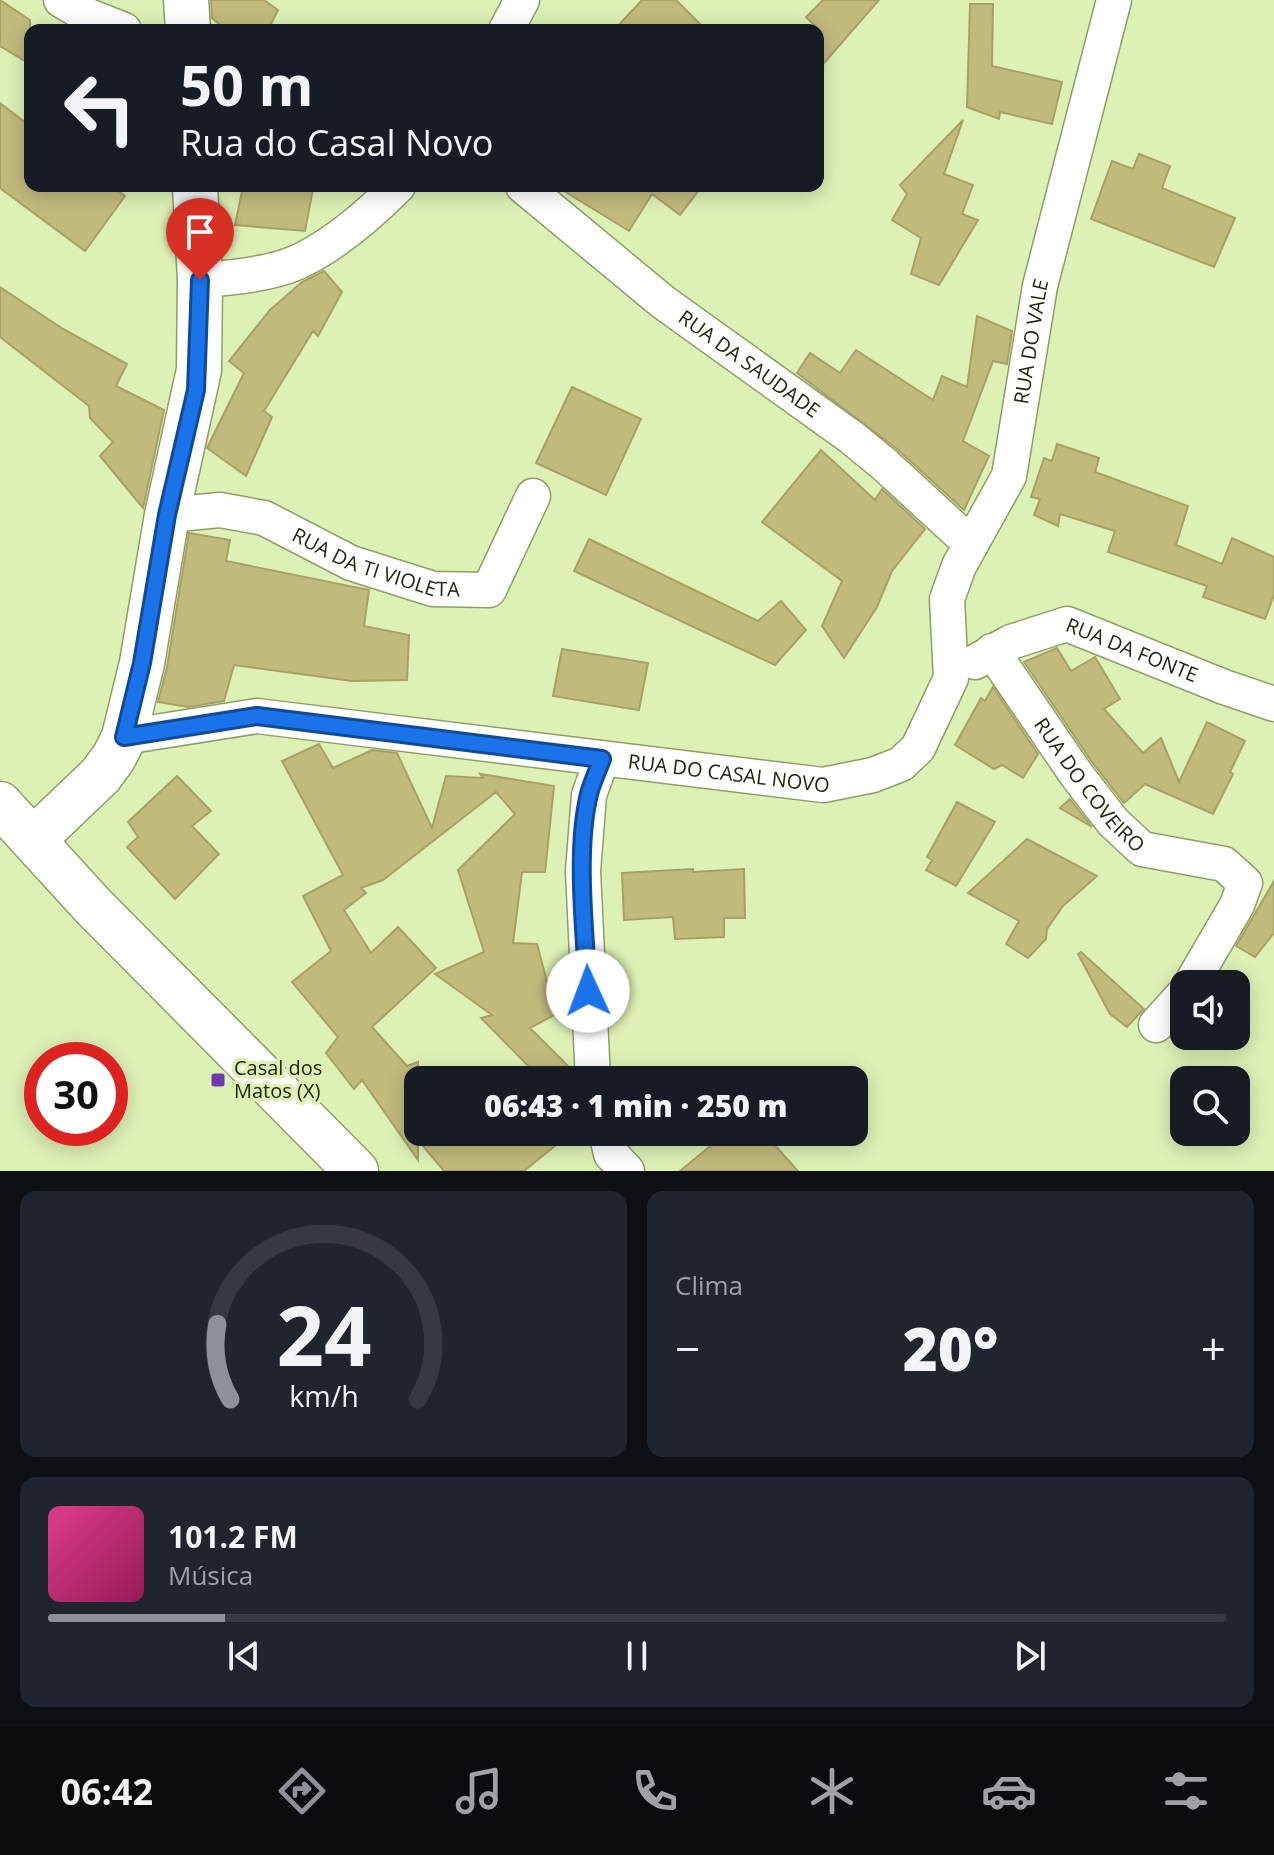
<!DOCTYPE html>
<html lang="pt">
<head>
<meta charset="utf-8">
<style>
  :root { --surface:#171b24; --page:#20242c; --text:#f1f3f6; --muted:#9ea1a6; --line:#363941; --accent:#8c9099 }
  body { margin:0; font-family:"Open Sans",sans-serif; background:var(--page); color:var(--text); height:100vh; display:flex; flex-direction:column; font-size:30px; white-space:nowrap }
  * { box-sizing:border-box; margin:0 }
  p { font-size:26px; color:var(--muted) }
  .icon { flex:none; width:44px; height:44px; fill:none; stroke:currentColor; stroke-width:2; stroke-linecap:round; stroke-linejoin:round }
  .map { position:relative; height:1171px; overflow:hidden }
  .details { display:flex; flex-direction:column; gap:20px; padding:20px; background:#0d0f14; flex:1 }
  .details>* { flex:none }
  .top-card { position:absolute; left:24px; top:24px; width:800px; height:168px; border-radius:16px; box-shadow:0 4px 20px #0003; background:#171b24; color:var(--text); overflow:hidden }
  .controls { position:absolute; left:1170px; top:970px; display:grid; gap:16px }
  .controls a { display:grid; place-items:center; width:80px; height:80px; border-radius:16px; background:var(--surface); box-shadow:0 4px 20px #0003; font-size:40px }
  .speed { position:absolute; left:24px; top:1042px; display:flex; gap:16px; font-size:40px; font-weight:700; text-align:center }
  .speed>* { display:grid; place-content:center; width:104px; height:104px; border-radius:50%; background:var(--surface); box-shadow:0 4px 20px #0003; line-height:1 }
  .speed .limit { border:12px solid #d22; background:#fff; color:#111 }
  .pin { position:absolute; display:grid; place-items:center; width:68px; height:68px; color:#fff; margin:-82px -34px; border-radius:50% 50% 50% 0; rotate:-45deg; box-shadow:0 0 8px #0007 }
  .pin .icon { rotate:45deg }
  .me { position:absolute; width:88px; margin:-44px; rotate:358deg; stroke-linejoin:round; filter:drop-shadow(0 0 6px #0008) }
  .turn { display:flex; align-items:center; gap:28px; height:168px; padding:0 24px; font-size:36px }
  .turn .icon { width:104px; height:104px; stroke-width:2.5 }
  .turn b { display:block; font-size:56px; line-height:68px }
  .big { font-size:60px; font-weight:800; line-height:1.1 }
  .details .card { flex:1; display:flex; flex-direction:column; justify-content:center; gap:12px; min-width:0; padding:0 28px; border-radius:16px; background:var(--page) }
  .details .dial { align-items:center; gap:0 }
  .dial svg { height:208px; overflow:visible; fill:none; stroke:var(--line); stroke-width:7; stroke-linecap:round; text-anchor:middle }
  .dial text { fill:var(--text); stroke:none }
  .song { display:flex; align-items:center; gap:24px }
  .cover { width:96px; height:96px; border-radius:12px; background:linear-gradient(135deg,hsl(330 70% 55%),hsl(330 70% 35%)) }
  .played { height:8px; border-radius:4px; background:linear-gradient(90deg,var(--accent) 15%,var(--line) 15%) }
  .keys { display:flex; justify-content:space-around; direction:ltr }
  .heat { display:flex; justify-content:space-between; align-items:center; font-size:44px; direction:ltr }
  .details .tiles { flex:1; display:grid; gap:20px; grid-template-columns:1fr 1fr }
  .card:last-child { grid-column:span 2 }
  .trip { position:absolute; left:404px; top:1066px; width:464px; height:80px; border-radius:16px; background:var(--surface); box-shadow:0 4px 20px #0003; font-weight:800; line-height:80px; text-align:center }
  .tabs { display:flex; height:128px; justify-content:space-around; align-items:center; background:#090b0e; color:var(--muted) }
  .tabs .icon { width:56px; height:56px }
  .tabs .on { color:var(--accent) }
  .tabs b { font-size:36px; color:var(--text) }
  .map>svg:first-child { display:block }
</style>
</head>
<body>
<div class="map">
<svg width="1274" height="1171" viewBox="0 0 1274 1171">
  <rect width="100%" height="100%" fill="#def1b5"/>
  <!-- building -->
  <path fill="#c1ba7d" stroke="#a8a065" stroke-width="2" d="M0 0 30 20V64L0 46Z
    M211 0H264L278 10 268 30H226L212 18Z
    M642 0H676L706 30H614Z
    M823 0H879L818 70V29L806 17Z
    M970 4H993L992 66 1062 82 1052 124 1000 112 999 119 967 107Z
    M0 103 30 126V186H112L125 196 85 251 0 188Z
    M963 120 944 174 973 185 962 214 978 220 939 285 911 274 921 238 892 220 907 194 900 185Z
    M1139 154 1170 166 1162 188 1235 218 1214 267 1091 219 1112 161 1133 169Z
    M243 186H295L313 189 305 231 235 225Z
    M556 186H702L680 215 652 194 629 231Z
    M324 271 342 292 318 336 313 331 264 411 272 417 246 476 207 448 244 373 229 361 270 310 302 282Z
    M0 287 63 329 127 364 116 386 164 410 143 508 100 456 113 442 90 418 89 406 0 337Z
    M977 316 1012 331 1007 364 993 361 963 441 989 456 964 510 897 449 797 373 810 353 840 373 856 350 933 400 942 376 967 387Z
    M572 387 641 419 606 495 536 463Z
    M1057 444 1099 458 1095 472 1188 506 1176 545 1222 564 1232 538 1274 557V595L1265 619 1203 597 1207 586 1108 552 1115 531 1060 514 1058 526 1034 515 1040 499 1031 497 1044 458 1052 461Z
    M821 450 875 500 882 489 925 529 892 571 877 607 844 658 822 626 842 581 762 522Z
    M189 533 230 540 226 561 369 590 364 626 409 635 407 680 352 681 234 665 224 701 188 707 158 702 167 667Z
    M589 539 758 621 781 601 806 630 775 665 574 571Z
    M1057 648 1071 671 1095 657 1120 699 1104 709 1143 753 1161 738 1179 782 1207 722 1245 741 1230 772 1233 774 1213 814 1145 784 1124 803 1092 762 1024 662Z
    M562 649 648 663 639 710 553 696Z
    M993 687 1038 754 1023 778 1002 765 994 769 955 745 981 698 985 701Z
    M319 744 333 768 372 750 397 753 432 828 446 776 483 778 480 774 554 786 545 872H522L513 943 537 944 549 989 560 1012 530 1028 573 1071V1080H542L481 1018 492 1015 435 974 484 952 458 870 515 814 496 792 383 880 361 888 366 893 344 910 371 953 398 927 436 968 372 1027 407 1066 418 1062V1132H572L524 1171H444L418 1140V1160L362 1080 354 1089 326 1053 338 1037 292 982 331 951 303 896 343 875 282 761Z
    M177 776 211 811 192 826 219 854 175 899 127 847 138 837 128 822Z
    M1070 799 1092 827 1060 808Z
    M957 802 995 822 956 886 926 870 932 860 927 857Z
    M1027 839 1097 876 1063 906 1047 929 1046 939 1028 958 1006 944 1019 921 968 893Z
    M693 869V872L744 869 745 918H724V937L675 939 673 917 624 920 622 873Z
    M1274 881V933L1255 957 1236 946Z
    M1081 952 1144 1009 1127 1027 1110 1014 1078 954Z
    M704 1132H763L798 1171H680L714 1143Z"/>
  <g fill="none" stroke-linecap="round" stroke-linejoin="round">
    <defs>
      <g id="minor">
        <path d="M61 0 86 15 124 30"/>
        <path d="M506 30 522 0"/>
        <path id="s1" d="M523 186 663 302 851 437 884 464 971 544"/>
        <path d="M200 280C231 278 276 274 304 259 339 241 371 213 398 186"/>
        <path id="s2" d="M167 515 220 510 264 518 351 563 433 589 489 590 533 496"/>
        <path id="s3" d="M992 651 1076 774 1113 822 1142 849 1224 864 1245 883 1237 905 1191 984"/>
        <path id="s4" d="M975 662 1011 642 1067 624 1224 687 1274 704"/>
        <path id="s5" d="M124 737 257 716 823 785 873 775 901 764 918 748 951 678 947 599 959 566 1009 476 1040 286 1114 0"/>
        <path d="M1156 1025 1184 994"/>
        <path d="M593 1080 583 871 589 795 602 759"/>
        <path d="M606 1132 611 1154 627 1171"/>
      </g>
      <path id="tertiary" d="M186 0 188 30
        M33 840 101 775 114 757 124 737 142 663 167 515 199 370 200 280 195 186"/>
      <path id="secondary" d="M0 804 92 905 356 1171"/>
    </defs>
    <!-- minor casing -->
    <use href="#minor" stroke="#8d9e66" stroke-width="37"/>
    <!-- tertiary casing -->
    <use href="#tertiary" stroke="#8d9e66" stroke-width="47"/>
    <!-- secondary casing -->
    <use href="#secondary" stroke="#8d9e66" stroke-width="47"/>
    <!-- minor -->
    <use href="#minor" stroke="#fff" stroke-width="34"/>
    <!-- tertiary -->
    <use href="#tertiary" stroke="#fff" stroke-width="44"/>
    <!-- secondary -->
    <use href="#secondary" stroke="#fff" stroke-width="44"/>
  </g>
  <g fill="none" stroke-linecap="round" stroke-linejoin="round">
    <defs>
      <path id="route" d="M200 280 196 390 167 515 142 663 124 737 257 716 602 759C598 770 592 782 589 794 575 851 585 932 588 991"/>
    </defs>
    <!-- route casing -->
    <use href="#route" stroke="#114b97" stroke-width="20"/>
    <!-- route -->
    <use href="#route" stroke="#1a73e8" stroke-width="14"/>
  </g>
  <!-- markers -->
  <rect fill="#7138ae" stroke="#def1b5" stroke-width="3" x="210" y="1072" width="16" height="16" rx="4"/>
  <g text-anchor="middle" stroke-width="7" stroke-linejoin="round" paint-order="stroke">
    <!-- street labels -->
    <g font-size="20" fill="#20260f" stroke="#def1b5">
      <text dy="7" stroke="none"><textPath href="#s5" startOffset="1240">RUA DO VALE</textPath></text>
      <text dy="7" stroke="none"><textPath href="#s1" startOffset="288">RUA DA SAUDADE</textPath></text>
      <text dy="7" stroke="none"><textPath href="#s2" startOffset="220">RUA DA TI VIOLETA</textPath></text>
      <text dy="7" stroke="none"><textPath href="#s4" startOffset="170">RUA DA FONTE</textPath></text>
      <text dy="7" stroke="none"><textPath href="#s5" startOffset="610">RUA DO CASAL NOVO</textPath></text>
      <text dy="7" stroke="none"><textPath href="#s3" startOffset="166">RUA DO COVEIRO</textPath></text>
    </g>
    <!-- poi labels -->
    <g font-size="20" fill="#20260f" stroke="#def1b5" text-anchor="start">
      <text x="234" y="1075">Casal dos<tspan x="234" dy="23">Matos (X)</tspan></text>
    </g>
  </g>
</svg>
<div class="controls">
<a><svg class="icon" aria-label="sound" viewBox="0 0 24 24"><path d="M4 9h4l5-4v14l-5-4H4zM17 9q2 3 0 6"/></svg></a>
<a><svg class="icon" aria-label="search" viewBox="0 0 24 24"><circle cx="10" cy="10" r="6"/><path d="M15 15l6 6"/></svg></a>
</div>
<div class="speed"><div class="limit">30</div></div>
<div class="pin" style="left:200px;top:280px;background:#d93025"><svg class="icon" aria-label="arrive" viewBox="0 0 24 24"><path d="M6 21V4h12l-3 4 3 4H6"/></svg></div>
<svg class="me" style="left:588px;top:991px" viewBox="-20 -20 40 40"><circle r="19" fill="#fff"/><path d="M0-13L10 11 0 6-10 11z" fill="#1a73e8"/></svg>
<div class="trip">06:43 · 1 min · 250 m</div>
<div class="top-card">
<div class="turn"><svg class="icon" aria-label="left" viewBox="0 0 24 24"><path d="M17 20v-9H6M10 6l-5 5 5 5"/></svg><div><b>50 m</b>Rua do Casal Novo</div></div>
</div>
</div>
<section class="details">
<div class="tiles">
<div class="card dial"><svg viewBox="0 0 100 80">
<path d="M14 69A42 42 0 1 1 86 69"/>
<path d="M14 69A42 42 0 0 1 9 40" stroke="#8c9099"/>
<text x="50" y="56" font-size="32" font-weight="700">24</text>
<text x="50" y="72" font-size="11">km/h</text>
</svg></div>
<div class="card"><p>Clima</p>
<div class="heat"><a>−</a><b class="big">20°</b><a>+</a></div>
</div>
<div class="card">
<div class="song"><i class="cover"></i><div><b>101.2 FM</b><p>Música</p></div></div>
<div class="played"></div>
<div class="keys"><svg class="icon" aria-label="previous" viewBox="0 0 24 24"><path d="M18 5L8 12l10 7zM5 5v14"/></svg><svg class="icon" aria-label="pause" viewBox="0 0 24 24"><path d="M8 5v14M16 5v14"/></svg><svg class="icon" aria-label="next" viewBox="0 0 24 24"><path d="M6 5l10 7-10 7zM19 5v14"/></svg></div>
</div>
</div>
</section>
<nav class="tabs">
<b>06:42</b>
<svg class="icon on" aria-label="directions" viewBox="0 0 24 24"><path d="M12 3l9 9-9 9-9-9zM9 14v-3h6M13 9l2 2-2 2"/></svg>
<svg class="icon" aria-label="music" viewBox="0 0 24 24"><path d="M9 18V5l10-2v13"/><circle cx="6" cy="18" r="3"/><circle cx="16" cy="16" r="3"/></svg>
<svg class="icon" aria-label="phone" viewBox="0 0 24 24"><path d="M5 4h4l2 5-3 2q2 4 5 5l2-3 5 2v4C11 20 4 13 5 4z"/></svg>
<svg class="icon" aria-label="climate" viewBox="0 0 24 24"><path d="M12 3v18M4 7l16 10M4 17L20 7"/></svg>
<svg class="icon" aria-label="car" viewBox="0 0 24 24"><path d="M5 17H2v-5l4-1 3-4h7l3 4 3 1v5h-3M9 17h6M6 11h13"/><circle cx="7" cy="17" r="2"/><circle cx="17" cy="17" r="2"/></svg>
<svg class="icon" aria-label="filters" viewBox="0 0 24 24"><path d="M4 7h16M4 17h16"/><circle cx="9" cy="7" r="2"/><circle cx="15" cy="17" r="2"/></svg>
</nav>
</body>
</html>
